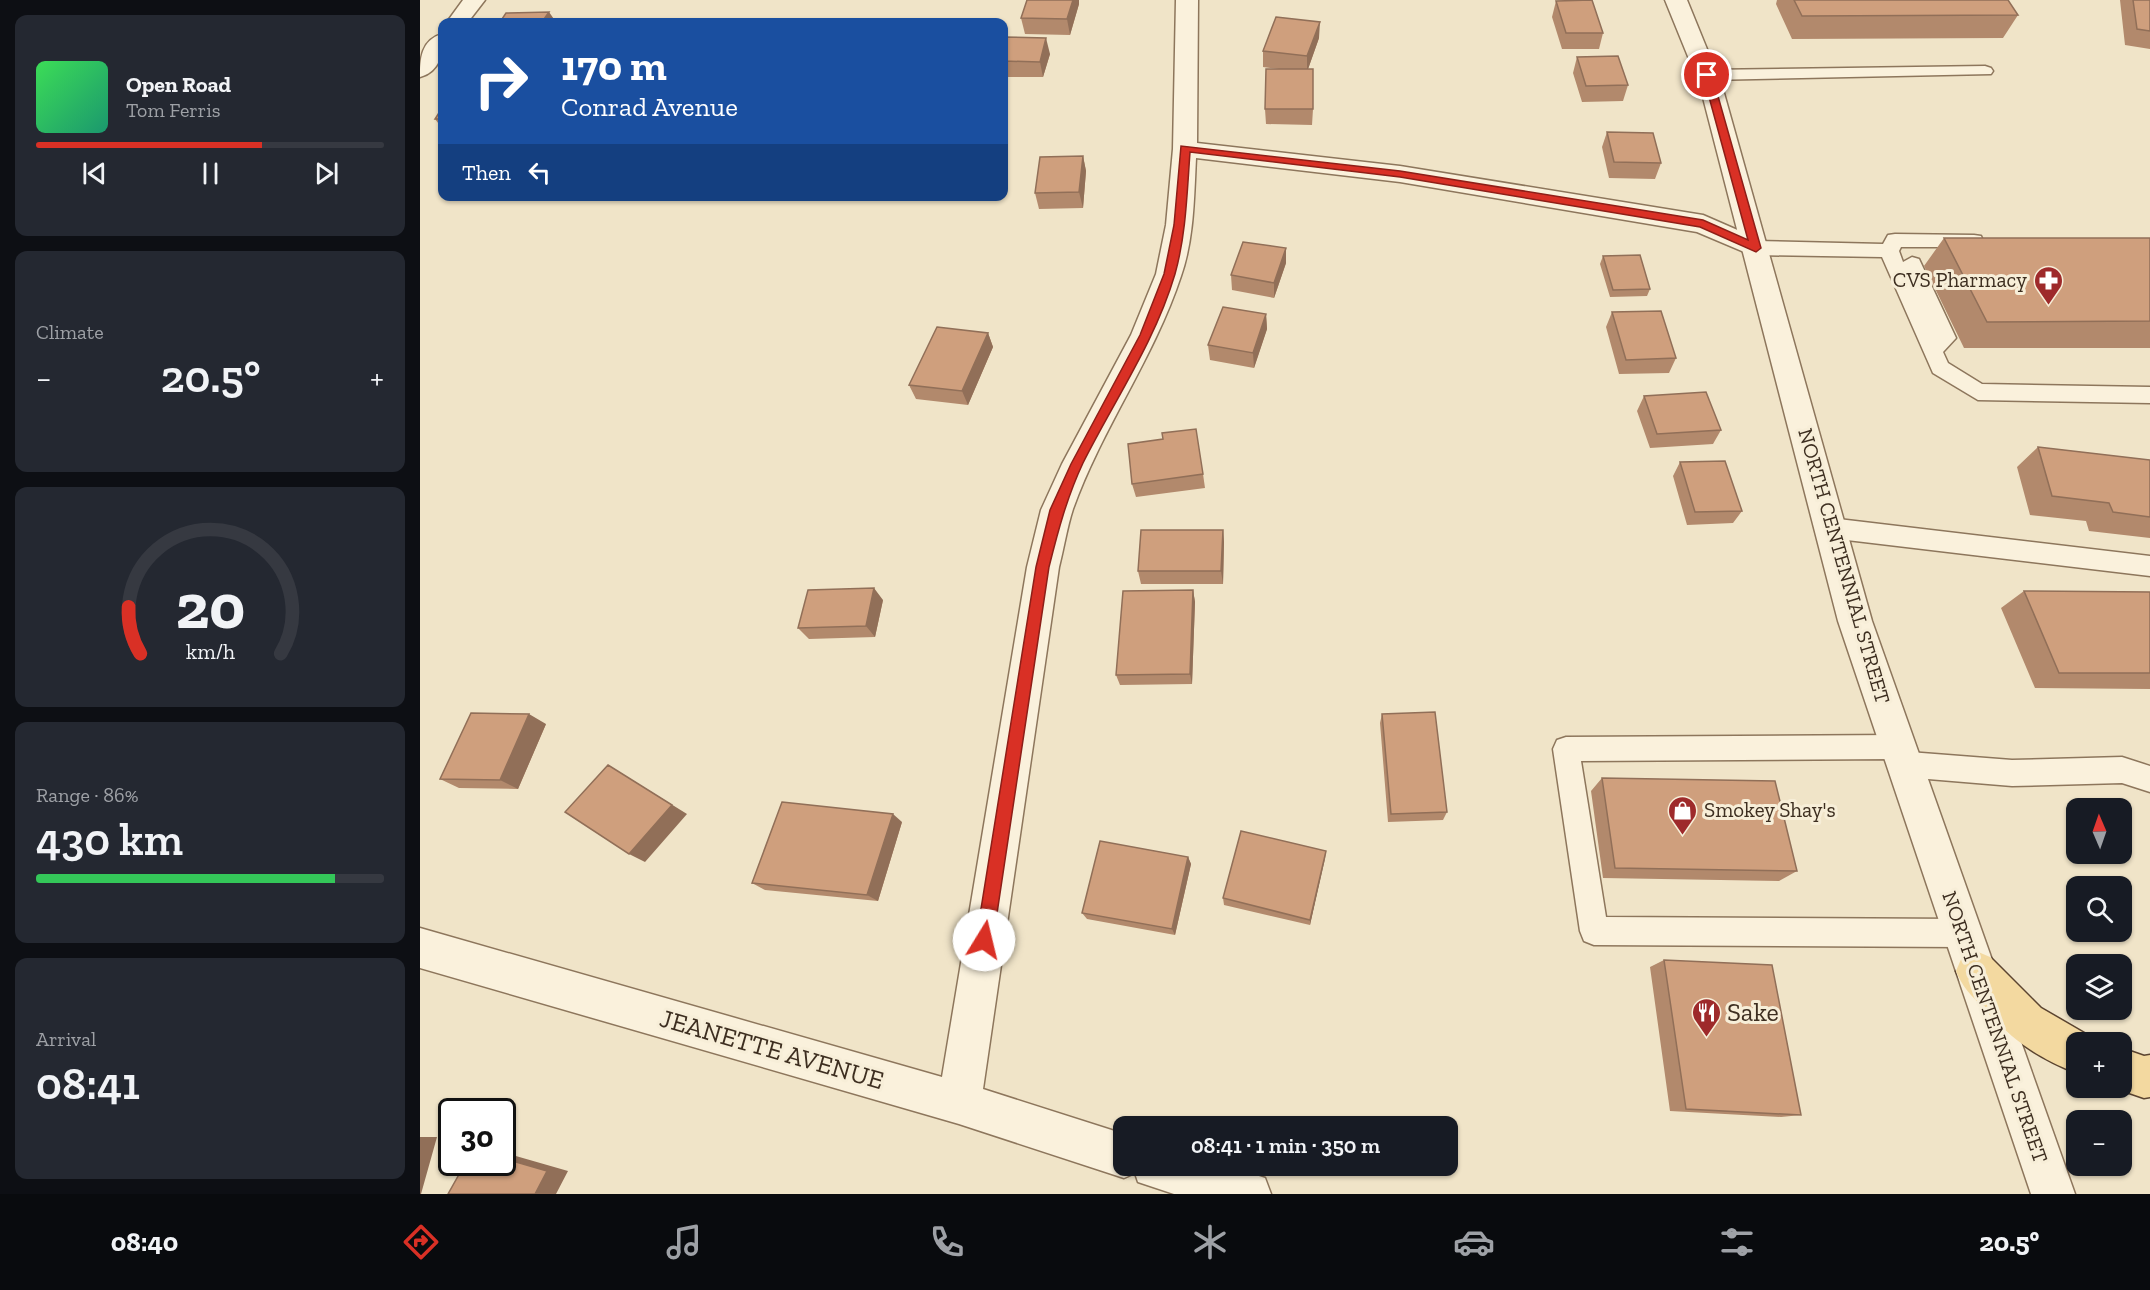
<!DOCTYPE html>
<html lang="en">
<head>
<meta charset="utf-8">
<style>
  :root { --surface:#171b24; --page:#242831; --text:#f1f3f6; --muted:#9ea1a6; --line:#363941; --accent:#d93025 }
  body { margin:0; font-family:"Zilla Slab",serif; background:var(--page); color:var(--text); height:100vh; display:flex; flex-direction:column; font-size:22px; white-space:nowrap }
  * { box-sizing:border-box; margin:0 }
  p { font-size:20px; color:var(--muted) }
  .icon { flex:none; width:33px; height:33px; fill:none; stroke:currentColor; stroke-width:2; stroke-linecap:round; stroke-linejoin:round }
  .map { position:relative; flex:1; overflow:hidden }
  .side { display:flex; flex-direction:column; gap:15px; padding:15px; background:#0d0f14; width:420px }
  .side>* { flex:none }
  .hud { position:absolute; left:18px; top:18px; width:570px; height:183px; border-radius:12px; box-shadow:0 2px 4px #0004; background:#1a4fa0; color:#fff; overflow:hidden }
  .needle { width:39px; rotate:358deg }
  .controls { position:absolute; left:1646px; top:798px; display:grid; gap:12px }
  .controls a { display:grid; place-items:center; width:66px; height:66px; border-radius:12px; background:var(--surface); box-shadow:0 2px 4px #0004; font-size:30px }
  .speed { position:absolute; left:18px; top:1098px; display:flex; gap:12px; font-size:30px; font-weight:700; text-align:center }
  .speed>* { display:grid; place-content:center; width:78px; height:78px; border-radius:50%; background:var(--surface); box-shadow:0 2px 4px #0004; line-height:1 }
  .speed .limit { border:3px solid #111; border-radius:9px; background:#fff; color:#111 }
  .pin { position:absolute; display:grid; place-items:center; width:51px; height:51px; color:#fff; margin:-26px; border:3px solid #fff; border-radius:50%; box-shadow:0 2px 6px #0007 }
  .me { position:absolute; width:66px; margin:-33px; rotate:9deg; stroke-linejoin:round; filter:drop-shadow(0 0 4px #0008) }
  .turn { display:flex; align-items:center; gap:21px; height:126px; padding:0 24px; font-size:27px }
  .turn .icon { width:78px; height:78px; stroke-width:2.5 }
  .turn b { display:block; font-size:42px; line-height:51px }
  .then { display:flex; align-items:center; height:57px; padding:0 24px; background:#0003; gap:12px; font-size:22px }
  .big { font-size:45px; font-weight:600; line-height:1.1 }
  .side .widget { flex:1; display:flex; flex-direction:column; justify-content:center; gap:9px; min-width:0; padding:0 21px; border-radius:12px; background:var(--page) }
  .side .dial { align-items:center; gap:0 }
  .dial svg { height:156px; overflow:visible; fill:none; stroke:var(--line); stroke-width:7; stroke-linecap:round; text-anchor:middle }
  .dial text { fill:var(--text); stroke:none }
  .song { display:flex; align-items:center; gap:18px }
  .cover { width:72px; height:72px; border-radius:9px; background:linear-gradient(135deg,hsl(130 70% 55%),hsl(160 70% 35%)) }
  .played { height:6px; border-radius:3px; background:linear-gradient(90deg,var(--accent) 65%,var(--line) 65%) }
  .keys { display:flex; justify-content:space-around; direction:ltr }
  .heat { display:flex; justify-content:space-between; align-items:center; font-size:33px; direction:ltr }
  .charge { height:9px; border-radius:4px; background:linear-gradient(90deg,#34c759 86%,var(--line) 0) }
  .trip { position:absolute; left:693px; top:1116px; width:345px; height:60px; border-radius:12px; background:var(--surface); box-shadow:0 2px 4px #0004; font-weight:600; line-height:60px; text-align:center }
  .dock { display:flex; height:96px; justify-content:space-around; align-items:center; background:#090b0e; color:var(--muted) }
  .dock .icon { width:42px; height:42px }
  .dock .on { color:var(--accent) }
  .dock b { font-size:27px; color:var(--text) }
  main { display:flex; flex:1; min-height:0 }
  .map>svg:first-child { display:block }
</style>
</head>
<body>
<main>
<section class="side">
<div class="widget">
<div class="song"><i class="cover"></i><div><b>Open Road</b><p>Tom Ferris</p></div></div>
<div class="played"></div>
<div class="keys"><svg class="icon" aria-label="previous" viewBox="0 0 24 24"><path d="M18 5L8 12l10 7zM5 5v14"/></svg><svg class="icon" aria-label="pause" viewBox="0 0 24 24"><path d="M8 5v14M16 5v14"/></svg><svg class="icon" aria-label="next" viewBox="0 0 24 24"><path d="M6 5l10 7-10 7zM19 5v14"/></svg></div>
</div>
<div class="widget"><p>Climate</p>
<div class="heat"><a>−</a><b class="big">20.5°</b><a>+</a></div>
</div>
<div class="widget dial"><svg viewBox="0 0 100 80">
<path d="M14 69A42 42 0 1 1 86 69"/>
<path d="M14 69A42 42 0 0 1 8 45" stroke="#d93025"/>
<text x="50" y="56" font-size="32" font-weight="700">20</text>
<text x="50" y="72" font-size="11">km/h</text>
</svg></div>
<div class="widget"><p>Range · 86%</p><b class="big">430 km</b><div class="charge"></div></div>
<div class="widget"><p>Arrival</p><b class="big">08:41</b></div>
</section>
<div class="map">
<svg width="1730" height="1194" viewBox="0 0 1730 1194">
  <rect width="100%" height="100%" fill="#f0e4c8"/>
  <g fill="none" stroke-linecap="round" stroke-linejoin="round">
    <defs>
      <path id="service" d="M1565 66 1571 68 1573 71 1571 74 1287 80 1279 75 1287 70Z
        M1475 234 1554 235 1561 236 1563 241 1561 246 1554 247H1481L1479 251 1483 262 1492 257 1499 259 1536 338 1523 352 1528 363 1562 384 1730 387V403L1558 400 1513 373 1462 257 1336 255 1329 253 1327 248 1329 243 1336 241 1463 244 1468 235Z
        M1410 518 1730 556V576L1410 538 1402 535 1398 528 1402 521Z
        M1478 735 1487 738 1491 747 1489 752 1592 760 1702 757 1730 766V792L1702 783 1592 786 1484 777 1475 773 1471 764 1473 759 1161 761 1186 917 1542 919 1552 923 1556 933 1552 943 1542 947 1174 945 1164 941 1160 931 1133 749 1137 740 1146 737Z"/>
      <path id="minor" d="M43 0H65L48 22H27Z
        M756 0H778L777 143 980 166 1283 215 1345 242 1349 248 1345 254 1336 257 1277 232 980 182 776 158C774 197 774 239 761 276 734 358 682 428 653 509 647 527 644 548 639 567L563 1089 704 1134V1166H808L845 1178 851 1194H754L718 1182 715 1173 704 1178 539 1124 0 968V928L522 1077 607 567 621 510 642 464 711 335 736 274 746 225 753 149Z
        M22 34C24 52 20 72 0 77 0 59 1 40 22 34Z"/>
      <path id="tertiary" d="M1245 0H1267L1302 86 1452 621 1655 1194H1611L1418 621 1280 86Z"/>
      <path id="primary" d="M1556 951 1570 957 1621 1008 1671 1037 1673 1042H1656V1073C1615 1056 1594 1041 1564 1009 1552 996 1542 987 1536 971L1542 957Z
        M1701 1048 1724 1056 1730 1055V1097L1724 1098 1695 1088H1701Z"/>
    </defs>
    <!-- service casing -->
    <use href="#service" stroke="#8d765c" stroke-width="3"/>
    <!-- minor casing -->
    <use href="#minor" stroke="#8d765c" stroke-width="3"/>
    <!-- tertiary casing -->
    <use href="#tertiary" stroke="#8d765c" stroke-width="3"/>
    <!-- primary casing -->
    <use href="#primary" stroke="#5b4430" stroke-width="3"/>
    <!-- service -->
    <use href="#service" fill="#faf1dc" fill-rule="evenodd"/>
    <!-- minor -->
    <use href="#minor" fill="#faf1dc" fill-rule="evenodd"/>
    <!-- tertiary -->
    <use href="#tertiary" fill="#faf1dc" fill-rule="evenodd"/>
    <!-- primary -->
    <use href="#primary" fill="#f3d9a0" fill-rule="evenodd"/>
  </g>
  <!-- wall -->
  <path fill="#b2896c" d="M607 0H659V4L650 35 605 34 601 18Z
    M1357 0H1588L1598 15 1583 38 1372 39 1356 4Z
    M1700 0H1730V49L1705 45Z
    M1136 1 1183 33 1179 49H1142L1132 17Z
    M584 37 630 54 623 77H584Z
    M899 38 888 69 893 109 892 125 846 124 845 109 859 69 843 67V51Z
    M1157 57 1208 85 1203 101 1162 102 1153 73Z
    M22 108V128L15 119Z
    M1187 132 1241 163 1235 179 1189 178 1182 147Z
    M663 156 666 171 663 208 619 209 615 193Z
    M1524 238H1730V348H1544L1504 266Z
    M866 248V263L854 298 812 290 811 275Z
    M1183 256 1230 289 1227 296 1190 297 1180 264Z
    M1192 312 1256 358 1249 373 1199 374 1186 327Z
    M846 314 847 329 834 368 790 360 788 345Z
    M568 333 573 347 548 405 496 399 489 385Z
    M1224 396 1301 430 1293 444 1230 448 1217 411Z
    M743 439 783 474 785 488 716 497 712 484Z
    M1618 447 1730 460V538L1669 531 1666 521 1610 515 1597 467Z
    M1260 462 1322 511 1313 523 1267 525 1253 476Z
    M803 530 804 542 803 584H721L718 571Z
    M773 590 775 602 772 684 700 685 696 675Z
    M1604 591 1730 592V689L1615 688 1581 608Z
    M463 600 455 637 389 639 378 628Z
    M962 714 1027 812 1023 820 968 822 960 723Z
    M126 724 98 789 39 788 20 779Z
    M1182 778 1377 871 1359 881 1183 878 1171 791Z
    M482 822 458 901 345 890 332 883Z
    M906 851 890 925 804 905 803 898Z
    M768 857 771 864 755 935 667 919 662 913Z
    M1244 960 1381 1115 1361 1117 1250 1111 1230 967Z"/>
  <!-- shaded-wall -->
  <path fill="#916f58" d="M653 0H659V4L650 35 647 19Z
    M129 12 136 22H122Z
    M900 22 899 38 887 72V56Z
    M626 38 630 54 623 77 620 62Z
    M663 156 666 171 663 208 659 192Z
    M866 248V263L854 298V283Z
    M846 314 847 329 834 368 833 353Z
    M568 333 573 347 548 405 542 391Z
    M803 530 804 542 803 584 801 571Z
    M454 588 463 600 455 637 446 626Z
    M773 590 775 602 772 684 770 674Z
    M109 714 126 724 98 789 80 780Z
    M188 765 267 814 225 862 209 854Z
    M473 814 482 822 458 901 447 895Z
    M906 851 905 859 890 925V920Z
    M768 857 771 864 755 935 752 929Z
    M0 1137H17L1 1194H0Z
    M82 1152 148 1171 136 1194H115L82 1158Z"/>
  <!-- building -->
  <path fill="#cf9f7d" stroke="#916f58" stroke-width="1.5" d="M607 0H653L647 19 601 18Z
    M1172 0 1183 33H1146L1136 1Z
    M1374 0H1588L1598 15 1382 16Z
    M1713 0H1730V31L1717 29Z
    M129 12 122 22H80L86 13Z
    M856 17 900 22 887 56 843 51Z
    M584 37 626 38 620 62 584 61Z
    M1198 56 1208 85 1166 86 1157 57Z
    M846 69H893V109H845Z
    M22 108V119H15Z
    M1187 132 1233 133 1241 163 1194 162Z
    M663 156 659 192 615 193 620 157Z
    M1524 238H1730V321L1567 322Z
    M823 242 866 248 854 283 811 275Z
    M1220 255 1230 289 1193 290 1183 256Z
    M803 307 846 314 833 353 788 345Z
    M1241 311 1256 358 1206 360 1192 312Z
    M517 327 568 333 542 391 489 385Z
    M1286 392 1301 430 1237 434 1224 396Z
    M776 429 783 474 712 484 708 444 743 439 742 433Z
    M1618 447 1730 460V517L1693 512 1689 503 1632 496Z
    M1305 461 1322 511 1275 512 1260 462Z
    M721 530H803L801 571H718Z
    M454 588 446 626 378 628 388 590Z
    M773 590 770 674 696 675 703 591Z
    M1604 591 1730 592V673H1639Z
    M1015 712 1027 812 971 814 962 714Z
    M51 713 109 714 80 780 20 779Z
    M188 765 252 805 209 854 145 812Z
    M1182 778 1355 781 1377 871 1195 868Z
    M362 802 473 814 447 895 332 883Z
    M821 831 906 851 890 920 803 898Z
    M680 841 768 857 752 929 662 913Z
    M1244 960 1352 965 1381 1115 1266 1109Z
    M82 1158 127 1171 115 1194H28L46 1162H82Z"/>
  <!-- route -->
  <path fill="#d93025" stroke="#8d1f18" stroke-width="1.5" d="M1287 72 1292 75 1341 248 1336 252 1280 227 980 177 770 152C767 193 766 235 755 274 735 342 694 401 663 463 647 497 638 531 629 567L573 940 570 946 564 948 559 946 556 940 616 567 630 510 651 464 720 335 744 274 754 225 761 146 980 171 1283 220 1328 240 1283 75Z"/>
  <!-- icons -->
  <defs>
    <symbol id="pharmacy-pin" viewBox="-11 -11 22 30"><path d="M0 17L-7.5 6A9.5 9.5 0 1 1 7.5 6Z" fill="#9e2a2b" stroke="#f7eed8"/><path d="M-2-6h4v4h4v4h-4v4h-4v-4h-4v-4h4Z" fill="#fff"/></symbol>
    <symbol id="shop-pin" viewBox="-11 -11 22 30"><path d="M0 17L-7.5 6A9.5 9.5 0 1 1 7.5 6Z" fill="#9e2a2b" stroke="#f7eed8"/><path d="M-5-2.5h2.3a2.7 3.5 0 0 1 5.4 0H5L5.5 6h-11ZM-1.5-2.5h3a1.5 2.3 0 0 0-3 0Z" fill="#fff"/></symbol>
    <symbol id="restaurant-pin" viewBox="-11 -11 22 30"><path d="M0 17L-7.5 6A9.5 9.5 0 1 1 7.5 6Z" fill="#9e2a2b" stroke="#f7eed8"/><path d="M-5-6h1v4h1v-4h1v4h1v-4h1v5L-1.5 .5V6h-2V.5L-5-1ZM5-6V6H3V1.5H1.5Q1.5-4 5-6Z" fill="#fff"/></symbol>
  </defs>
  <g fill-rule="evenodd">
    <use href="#pharmacy-pin" x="1612" y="264" width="33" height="45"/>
    <use href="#shop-pin" x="1246" y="794" width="33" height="45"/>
    <use href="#restaurant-pin" x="1270" y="996" width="33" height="45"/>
  </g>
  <g text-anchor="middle" stroke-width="6" stroke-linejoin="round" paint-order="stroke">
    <!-- poi labels -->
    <g font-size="21" fill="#3d2e20" stroke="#f7eed8" text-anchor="end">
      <text x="1607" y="287">CVS Pharmacy</text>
      <text x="1284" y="817" text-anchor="start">Smokey Shay's</text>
    </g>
    <!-- street labels -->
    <g font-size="21" fill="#3d2e20" stroke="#f7eed8">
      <text transform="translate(1424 566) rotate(74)" y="7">NORTH CENTENNIAL STREET</text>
      <text transform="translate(1575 1027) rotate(71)" y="7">NORTH CENTENNIAL STREET</text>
    </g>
    <!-- near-poi labels -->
    <g font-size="26" fill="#3d2e20" stroke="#f7eed8" text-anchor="start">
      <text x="1307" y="1021">Sake</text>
    </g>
    <!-- near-street labels -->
    <g font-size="26" fill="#3d2e20" stroke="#f7eed8">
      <text transform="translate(352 1049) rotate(16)" y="9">JEANETTE AVENUE</text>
    </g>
  </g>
</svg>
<div class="controls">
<a><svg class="needle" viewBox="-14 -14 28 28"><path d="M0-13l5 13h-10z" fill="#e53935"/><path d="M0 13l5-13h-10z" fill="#9ea1a6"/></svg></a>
<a><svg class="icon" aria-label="search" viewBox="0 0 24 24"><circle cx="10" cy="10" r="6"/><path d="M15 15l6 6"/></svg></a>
<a><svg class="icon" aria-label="layers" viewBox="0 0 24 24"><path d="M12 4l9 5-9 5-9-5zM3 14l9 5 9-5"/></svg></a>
<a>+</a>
<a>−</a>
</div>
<div class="speed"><div class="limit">30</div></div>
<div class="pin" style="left:1287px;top:75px;background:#d93025"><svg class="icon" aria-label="arrive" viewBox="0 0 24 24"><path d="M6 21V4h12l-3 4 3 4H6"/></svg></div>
<svg class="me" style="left:564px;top:940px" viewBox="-20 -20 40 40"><circle r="19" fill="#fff"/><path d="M0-13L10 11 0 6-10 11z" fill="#d93025"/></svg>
<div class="trip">08:41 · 1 min · 350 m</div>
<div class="hud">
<div class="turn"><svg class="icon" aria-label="right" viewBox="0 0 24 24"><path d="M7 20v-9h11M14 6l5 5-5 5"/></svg><div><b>170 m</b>Conrad Avenue</div></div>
<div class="then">Then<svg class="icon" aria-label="left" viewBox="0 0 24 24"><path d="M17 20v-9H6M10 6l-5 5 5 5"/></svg></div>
</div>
</div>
</main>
<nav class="dock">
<b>08:40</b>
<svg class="icon on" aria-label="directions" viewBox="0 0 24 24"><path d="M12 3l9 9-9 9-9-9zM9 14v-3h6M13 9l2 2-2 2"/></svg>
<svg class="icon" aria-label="music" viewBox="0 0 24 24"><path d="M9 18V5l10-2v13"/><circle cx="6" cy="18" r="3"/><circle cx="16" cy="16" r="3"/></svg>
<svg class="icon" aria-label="phone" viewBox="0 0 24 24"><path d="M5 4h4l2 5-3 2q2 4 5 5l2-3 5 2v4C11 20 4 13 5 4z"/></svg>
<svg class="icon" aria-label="climate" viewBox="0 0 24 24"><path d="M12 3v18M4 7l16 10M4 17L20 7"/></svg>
<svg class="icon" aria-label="car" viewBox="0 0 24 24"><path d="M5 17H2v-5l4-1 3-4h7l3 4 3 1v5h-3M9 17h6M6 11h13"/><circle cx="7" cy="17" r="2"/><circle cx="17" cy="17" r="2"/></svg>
<svg class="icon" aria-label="filters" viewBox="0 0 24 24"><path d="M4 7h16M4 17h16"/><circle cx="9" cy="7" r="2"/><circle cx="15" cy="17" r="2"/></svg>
<b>20.5°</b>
</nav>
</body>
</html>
